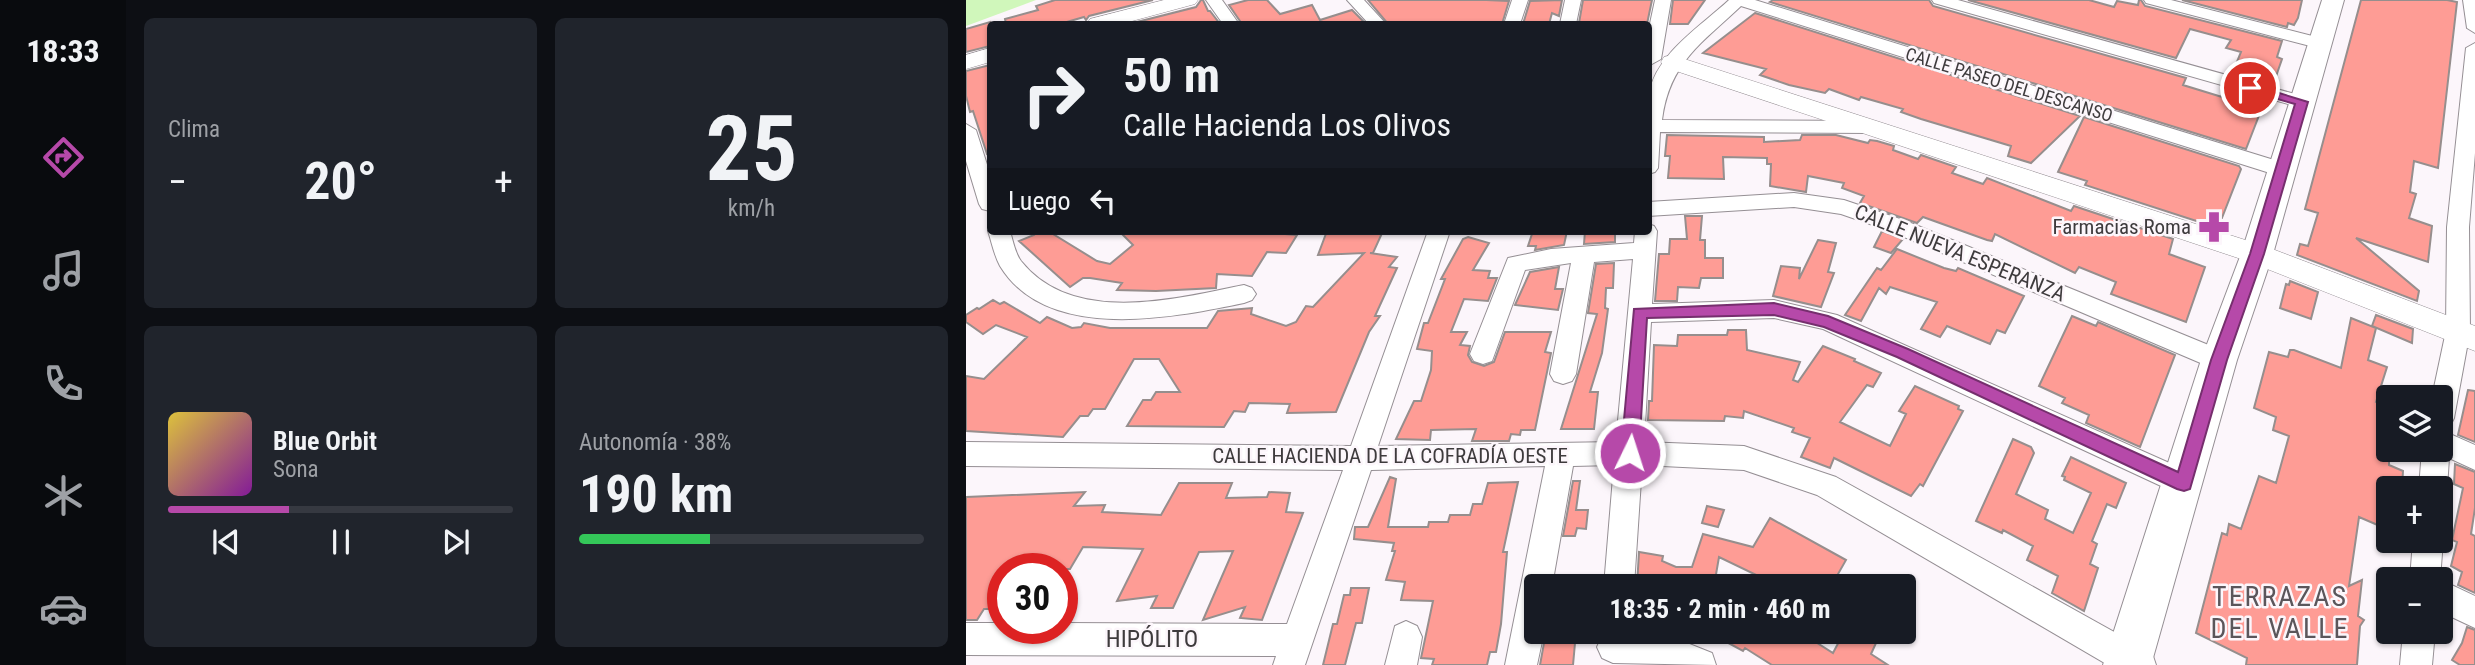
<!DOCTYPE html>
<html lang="es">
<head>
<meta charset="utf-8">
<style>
  :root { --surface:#171b24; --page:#20242c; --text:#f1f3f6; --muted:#9ea1a6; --line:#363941; --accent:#b649a9 }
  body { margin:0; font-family:"Roboto Condensed",sans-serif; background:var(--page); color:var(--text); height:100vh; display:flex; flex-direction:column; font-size:26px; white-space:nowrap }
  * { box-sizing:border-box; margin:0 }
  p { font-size:23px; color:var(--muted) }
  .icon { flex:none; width:38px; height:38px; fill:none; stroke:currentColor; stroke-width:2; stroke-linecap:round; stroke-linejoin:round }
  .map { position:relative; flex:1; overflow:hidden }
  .details { display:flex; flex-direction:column; gap:18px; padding:18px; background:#0d0f14; width:840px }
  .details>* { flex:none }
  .banner { position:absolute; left:21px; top:21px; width:665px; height:214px; border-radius:7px; box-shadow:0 2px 5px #0004; background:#171b24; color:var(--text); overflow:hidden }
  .controls { position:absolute; left:1410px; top:385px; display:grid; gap:14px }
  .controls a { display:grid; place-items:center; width:77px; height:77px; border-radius:7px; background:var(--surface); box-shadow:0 2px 5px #0004; font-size:35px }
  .speed { position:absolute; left:21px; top:553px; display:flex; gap:14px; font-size:35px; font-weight:700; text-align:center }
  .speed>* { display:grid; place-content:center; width:91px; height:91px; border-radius:50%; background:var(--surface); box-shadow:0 2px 5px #0004; line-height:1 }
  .speed .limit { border:10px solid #d22; background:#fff; color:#111 }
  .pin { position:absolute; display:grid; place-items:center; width:60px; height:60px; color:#fff; margin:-30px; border:4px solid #fff; border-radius:50%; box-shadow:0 2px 7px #0007 }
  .me { position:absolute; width:77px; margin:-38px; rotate:4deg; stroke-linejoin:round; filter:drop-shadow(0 0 5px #0008) }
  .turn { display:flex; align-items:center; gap:24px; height:147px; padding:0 21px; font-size:32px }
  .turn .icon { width:91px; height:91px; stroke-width:2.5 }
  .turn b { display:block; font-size:49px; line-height:60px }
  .then { display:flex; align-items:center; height:66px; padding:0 21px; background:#0003; gap:14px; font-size:26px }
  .big { font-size:52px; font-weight:700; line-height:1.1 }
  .details .card { flex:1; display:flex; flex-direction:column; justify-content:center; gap:10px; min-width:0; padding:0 24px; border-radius:10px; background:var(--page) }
  .details .dial { align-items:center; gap:0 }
  .dial b { font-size:91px; line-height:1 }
  .song { display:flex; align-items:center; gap:21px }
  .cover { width:84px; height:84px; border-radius:10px; background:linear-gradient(135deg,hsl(50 70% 55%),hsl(290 70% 35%)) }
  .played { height:7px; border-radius:4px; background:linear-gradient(90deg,var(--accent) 35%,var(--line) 35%) }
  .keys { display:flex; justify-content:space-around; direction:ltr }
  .heat { display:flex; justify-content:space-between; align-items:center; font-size:38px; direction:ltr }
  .charge { height:10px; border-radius:5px; background:linear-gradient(90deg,#34c759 38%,var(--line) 0) }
  .details .tiles { flex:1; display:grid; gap:18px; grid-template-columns:repeat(2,1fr) }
  .trip { position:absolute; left:558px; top:574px; width:392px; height:70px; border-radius:7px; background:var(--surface); box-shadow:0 2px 5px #0004; font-weight:700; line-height:70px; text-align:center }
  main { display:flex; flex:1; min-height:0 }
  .menu { display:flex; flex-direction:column; width:126px; justify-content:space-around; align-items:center; background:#090b0e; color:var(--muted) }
  .menu .icon { width:49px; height:49px }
  .menu .active { color:var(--accent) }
  .menu b { font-size:32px; color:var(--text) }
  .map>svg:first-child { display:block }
</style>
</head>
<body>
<main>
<nav class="menu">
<b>18:33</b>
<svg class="icon active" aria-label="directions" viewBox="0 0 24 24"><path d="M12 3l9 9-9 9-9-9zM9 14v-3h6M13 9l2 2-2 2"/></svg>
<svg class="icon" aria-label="music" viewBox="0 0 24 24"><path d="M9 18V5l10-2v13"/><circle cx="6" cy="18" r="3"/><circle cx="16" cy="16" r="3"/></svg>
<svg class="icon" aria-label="phone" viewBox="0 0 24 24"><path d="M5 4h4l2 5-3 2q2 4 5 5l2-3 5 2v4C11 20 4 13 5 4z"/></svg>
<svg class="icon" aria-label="climate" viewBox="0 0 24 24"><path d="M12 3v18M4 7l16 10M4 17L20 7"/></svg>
<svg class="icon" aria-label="car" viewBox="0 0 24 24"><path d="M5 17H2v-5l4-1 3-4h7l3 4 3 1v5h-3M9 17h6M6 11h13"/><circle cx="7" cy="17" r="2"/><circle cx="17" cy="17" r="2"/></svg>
</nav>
<section class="details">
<div class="tiles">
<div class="card"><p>Clima</p>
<div class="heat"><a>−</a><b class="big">20°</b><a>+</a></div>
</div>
<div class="card dial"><b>25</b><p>km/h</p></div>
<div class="card">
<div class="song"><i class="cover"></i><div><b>Blue Orbit</b><p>Sona</p></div></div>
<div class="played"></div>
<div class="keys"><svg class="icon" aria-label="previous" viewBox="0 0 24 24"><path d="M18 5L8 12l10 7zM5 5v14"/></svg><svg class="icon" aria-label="pause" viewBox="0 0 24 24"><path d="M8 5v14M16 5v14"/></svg><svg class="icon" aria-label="next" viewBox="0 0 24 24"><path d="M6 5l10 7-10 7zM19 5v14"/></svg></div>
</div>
<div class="card"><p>Autonomía · 38%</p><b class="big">190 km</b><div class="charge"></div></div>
</div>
</section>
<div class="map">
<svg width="1509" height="665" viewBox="0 0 1509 665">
  <rect width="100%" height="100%" fill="#fcf6fb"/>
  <!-- green -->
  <path fill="#d0f7bb" d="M0 0H70L0 26Z"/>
  <!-- building -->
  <path fill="#fe9c95" stroke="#968e8d" stroke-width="2" d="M89 0H187L123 16 120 20 118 17 94 24H40L39 19 72 10 70 6Z
    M235 0H237L242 11H244L254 24H163L230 7Z
    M282 0H301L314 14 346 5 354 20 386 10 400 24H276L263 5Z
    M402 0H520L543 1 536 24H422Z
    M596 0 593 16 586 13 583 24H557L564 1Z
    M617 0H686L681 24 613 23Z
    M707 0H739L722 24H704Z
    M807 0H963L967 6 1220 78 1217 85 1256 97 1259 89 1299 100 1280 149 804 2Z
    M1002 0H1123L1148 7 1151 1 1172 5 1173 0H1175L1179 6 1316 41 1311 57 1316 59 1307 85 1266 74 1275 52 1260 48 1265 40 1224 29 1210 58Z
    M1216 0H1336L1332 18 1328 25 1322 23 1321 27Z
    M1395 0H1481L1491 2 1472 168 1448 161 1444 192 1450 194 1443 218 1466 226 1462 262 1390 238 1453 291 1451 301 1331 255 1334 244 1342 246 1352 213 1339 209Z
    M789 13 1114 116 1065 163 1042 156 1045 146 955 119 935 112 937 109 895 97 893 100 863 89 859 93 823 85 794 75 800 69 737 53Z
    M24 22V46L0 52V29Z
    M24 65V153L21 154 7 111 4 112 0 96V71Z
    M1118 117 1273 166 1275 169 1252 228 1119 185 1121 181 1092 172Z
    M701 135 798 137V142L834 140 836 135H870L902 143 904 140 911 141 928 146 927 150 952 159 955 155 990 167 986 173 1017 184 1021 178 1105 211 1108 206 1207 239 1203 254 1239 267 1220 322 1145 294 1150 282 1113 267 1109 273 1029 234 1026 241 1021 240 957 217 951 223 894 203 898 196 876 188 878 183 842 176 840 192 804 186 805 164H801V158L757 157 758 179 702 178 704 156H699Z
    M719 216H736L734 240H739V258H757V278H735L733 288 712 287 711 301H689L693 254H703L704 239H721Z
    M67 231H82L131 261 144 264 167 245 153 231H285L331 235 320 253 301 252 286 276 251 274 250 288 190 291 151 290 156 283 124 278H117L104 287 53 241 68 235Z
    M361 231H417L407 253H404L431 257 423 267 431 268 409 316H414L403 332 370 412 321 413 324 404 283 403 279 412 268 411 258 427 161 426 177 400H185L190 392H214L193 359H168L139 409H127L122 416H114L97 437 0 431V376L18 379 61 337 30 325 17 334 0 322V315L11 308 13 309 27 300 34 304 38 302 74 323 81 317 106 328 115 327 118 323 144 328H241L252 311 286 308 285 314 320 326 330 322 340 306 347 307 398 253 352 255Z
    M567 231H601L598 245 569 250 570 246H562Z
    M619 231H649V242L618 244Z
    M916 231 937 239 925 253 908 247Z
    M502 237 523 243 507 270 524 271 522 278H531L522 301 498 299 485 332H501L494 345 504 346 502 355 506 362 518 366 528 362 539 332H585L579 352 585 353 569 430H555L554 435 545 434 543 441H506L510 429 465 430 464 440 430 439 448 401H455L465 370 466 351 451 349 458 323H462L479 279H475L497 239Z
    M852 240 870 243 862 272 868 273 855 307 807 296 815 266 834 268 833 279Z
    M931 249 978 268 990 271 992 268 1058 296 1039 333 1031 330 1024 344 981 326 974 337 955 329 971 302 924 287 920 294 913 288 895 321 879 315 911 268 915 270Z
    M648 263 647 288H640L639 308 642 309 636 353 624 392H632L628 429H595L631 314 622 313 630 264Z
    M593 267 589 289H597L592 310 549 305 564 272Z
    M1324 281 1352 292 1345 319 1314 308 1320 284 1323 285Z
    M1410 315 1447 329 1446 343 1406 326Z
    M1106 316 1130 326 1132 322 1209 355 1174 447 1120 423 1123 415 1096 403 1099 398 1073 386Z
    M1385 318 1410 328 1402 360 1421 367 1410 402 1423 407V465L1437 471 1436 488H1418L1419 505 1414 526 1393 517 1383 586 1396 580 1392 616 1398 620 1394 626 1391 665H1280L1281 658 1230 633 1256 533 1261 535 1263 524 1275 529 1293 476 1310 483 1323 436 1307 430 1310 417 1288 408 1303 352 1322 357 1324 350H1328L1375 368Z
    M762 330H780L781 350 834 362 827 380 832 382 857 346 889 359 888 361 915 373 907 387 901 385 874 422 924 446 940 414 933 411 949 386 993 406 992 409 997 411 957 486 954 484 945 496 868 458 864 468 835 457 844 438 826 432 828 428 778 411 777 418 759 416 758 421 682 420 683 401H686L688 345 711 346 712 335H761Z
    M1502 390 1509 391V442L1492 435Z
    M1047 439 1065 447 1068 453 1050 494 1082 510 1079 519 1107 533 1125 493 1098 480 1099 477 1096 476 1105 457 1160 483 1150 508 1141 504 1126 541 1131 544 1124 564 1132 568 1118 611 1086 593 1092 576 1061 560 1067 546 1037 530 1036 533 1010 521Z
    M1489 464 1509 472V508L1505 534 1509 536V593L1492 585 1496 572 1485 566 1491 542 1486 540 1497 488 1488 484Z
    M424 477 430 479 422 527H462L463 522H482L484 515H504L507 504H516L522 483 552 482 537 552H541L535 624 530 652H524L521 665H466L468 659 455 658 467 601 435 600 439 582 420 580 429 551H426L428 543 388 539 389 527H402Z
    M607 481H614L610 510H622L620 529 611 528 609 536H597Z
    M213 483H266L260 498 301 497 303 492 324 493 320 512 337 513 296 620 274 618 279 607 237 620 267 551 233 552 207 608H185L191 596 151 601 177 549 117 547 104 569H37V609H18L11 620H0V497L119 492 108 506 139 505 136 512 195 515Z
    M741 506 758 510 752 527 736 523Z
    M804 518 880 560 872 574 894 586H813L753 557 748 586H671L673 552 697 556 696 561 710 567H726L737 534 787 547Z
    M385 588H403L396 623H390L379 665H357L367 624H371L378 595H384Z
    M1501 627 1509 630V665H1494L1486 660 1496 643Z
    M580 632H610L607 665H574Z
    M742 632H834L867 653 878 632H915L905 654 922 665H806L779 648 777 651Z"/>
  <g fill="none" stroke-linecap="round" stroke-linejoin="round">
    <defs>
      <path id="minor" d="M240 0H256L273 24H257Z
        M381 0H398L420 24H403Z
        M546 0H562L554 24H538Z
        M599 0H615L610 24H594Z
        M689 0H705L695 59 686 64 682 63V33Z
        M763 0H789L1321 164 1324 169 1321 174H1307L775 6C736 43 703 63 696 120L907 121 917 127 907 133 694 132 692 168 689 172 682 174C682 149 678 118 683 93 691 53 735 26 763 0Z
        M966 0H992L1343 98 1345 102 1343 106H1329L968 3Z
        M1178 0H1205L1358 39 1361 43 1352 48 1180 3Z
        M1497 0H1509V33L1501 28Z
        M1509 43V153L1503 227 1504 331 1488 418 1484 426 1475 429V397H1466L1480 331 1481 227 1500 48Z
        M0 124 10 130 24 174V211L16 209 13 204 0 161Z
        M828 193 878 200 940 221 1262 353 1266 360 1262 367 1253 370 1244 367 924 231 875 214 828 207 682 216V202Z
        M682 224 688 226 691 231 686 304 808 300 871 315 1228 474 1232 483 1228 492 1218 495 1208 492 857 329 808 318 685 322 678 442 778 446 870 477 1186 653 1190 665H1142L851 495 778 470 676 465 668 586H638L648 465 607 466 586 586H570V632H578L571 665H539L579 466 405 470 339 665H307L310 656 0 655V623H37V628H96V623L321 624 377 470 0 466V442L385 446 462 231H484L412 446 650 442 667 259 628 262 610 374 606 381 597 384 588 381 584 374 605 263 559 270 526 361 517 364 508 361 504 354 542 258 585 249 668 243 669 231H682Z
        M24 227V231H44C47 241 49 253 55 261 107 326 209 299 278 285L286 288 290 294 286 300 278 303C206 318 81 343 34 266 28 255 26 243 22 231Z
        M1475 430 1509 445V470L1483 458 1481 488 1475 497V488H1453L1456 450H1475Z
        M1475 537 1477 541 1474 579H1444L1447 541H1475Z
        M1475 580 1509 596V628L1475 612Z
        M440 621 451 626 456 637 451 665H419L429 626Z
        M645 632 721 643 746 653 750 665 647 663 636 658 631 647 636 636Z
        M1437 632H1469L1466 665H1434Z"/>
      <path id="tertiary" d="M198 0H232L229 4 155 24H121L124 19Z
        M24 48V62L0 69V55Z
        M706 55 1301 247 1509 326V351L1281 261 698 67 695 62 698 57Z"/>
      <path id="secondary" d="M1356 0H1378L1307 254 1271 360 1185 665H1137L1235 360 1275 254Z"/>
    </defs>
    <!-- minor casing -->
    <use href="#minor" stroke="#958f94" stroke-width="2"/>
    <!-- tertiary casing -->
    <use href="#tertiary" stroke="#958f94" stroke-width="1"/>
    <!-- secondary casing -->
    <use href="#secondary" stroke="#958f94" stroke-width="2"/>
    <!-- minor -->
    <use href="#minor" fill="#fff" fill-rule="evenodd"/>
    <!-- tertiary -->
    <use href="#tertiary" fill="#fff" fill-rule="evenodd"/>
    <!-- secondary -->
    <use href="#secondary" fill="#fff" fill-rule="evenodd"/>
  </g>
  <!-- route -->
  <path fill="#b649a9" stroke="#762f6e" stroke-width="2" d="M1284 84 1342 102 1298 254 1261 360 1224 489 1218 491 1211 489 931 357 858 327 808 315 681 318 673 453 670 458 664 461 658 458 655 453 668 309 808 303 862 316 942 349 1212 472 1245 360 1284 254 1329 104 1280 90V85Z"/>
  <!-- icons -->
  <defs>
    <symbol id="pharmacy-bare" viewBox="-9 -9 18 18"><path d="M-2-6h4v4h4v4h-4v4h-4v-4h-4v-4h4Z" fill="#b649a9" stroke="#fcf6fb" stroke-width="2.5" paint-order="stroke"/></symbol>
  </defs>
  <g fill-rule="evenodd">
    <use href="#pharmacy-bare" x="1226" y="205" width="44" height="44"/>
  </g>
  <g text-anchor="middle" stroke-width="5" stroke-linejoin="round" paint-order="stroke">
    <!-- far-street labels -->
    <g font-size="18" fill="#3e3b3d" stroke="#fcf6fb">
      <text transform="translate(1043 85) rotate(17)" y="6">CALLE PASEO DEL DESCANSO</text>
    </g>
    <!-- poi labels -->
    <g font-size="21" fill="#3e3b3d" stroke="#fcf6fb" text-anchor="end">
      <text x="1225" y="234">Farmacias Roma</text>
    </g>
    <!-- street labels -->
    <g font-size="21" fill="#3e3b3d" stroke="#fcf6fb">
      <text transform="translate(994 253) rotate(22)" y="7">CALLE NUEVA ESPERANZA</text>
      <text x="424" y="463">CALLE HACIENDA DE LA COFRADÍA OESTE</text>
    </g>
    <!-- near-street labels -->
    <g font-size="24" fill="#3e3b3d" stroke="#fcf6fb">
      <text x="186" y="647">HIPÓLITO</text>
    </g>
    <!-- near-quarter labels -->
    <g font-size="28" letter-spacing="2" fill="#5b565b" stroke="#fcf6fb">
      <text x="1314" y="606">TERRAZAS<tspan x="1314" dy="32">DEL VALLE</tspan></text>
    </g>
  </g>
</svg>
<div class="controls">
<a><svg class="icon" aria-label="layers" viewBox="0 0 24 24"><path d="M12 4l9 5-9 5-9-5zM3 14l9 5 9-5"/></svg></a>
<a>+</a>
<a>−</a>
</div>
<div class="speed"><div class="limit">30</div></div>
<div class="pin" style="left:1284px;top:88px;background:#d93025"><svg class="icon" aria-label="arrive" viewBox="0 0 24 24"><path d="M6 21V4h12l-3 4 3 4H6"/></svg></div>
<svg class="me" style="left:664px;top:453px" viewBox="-20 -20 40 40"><circle r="17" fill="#b649a9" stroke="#fff" stroke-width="3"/><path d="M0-11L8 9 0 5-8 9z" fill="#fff"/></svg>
<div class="trip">18:35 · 2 min · 460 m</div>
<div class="banner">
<div class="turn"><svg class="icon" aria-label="right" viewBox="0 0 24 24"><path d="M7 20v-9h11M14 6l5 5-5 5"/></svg><div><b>50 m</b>Calle Hacienda Los Olivos</div></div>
<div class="then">Luego<svg class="icon" aria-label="left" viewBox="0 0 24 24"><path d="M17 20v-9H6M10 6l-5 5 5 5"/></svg></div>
</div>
</div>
</main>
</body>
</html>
